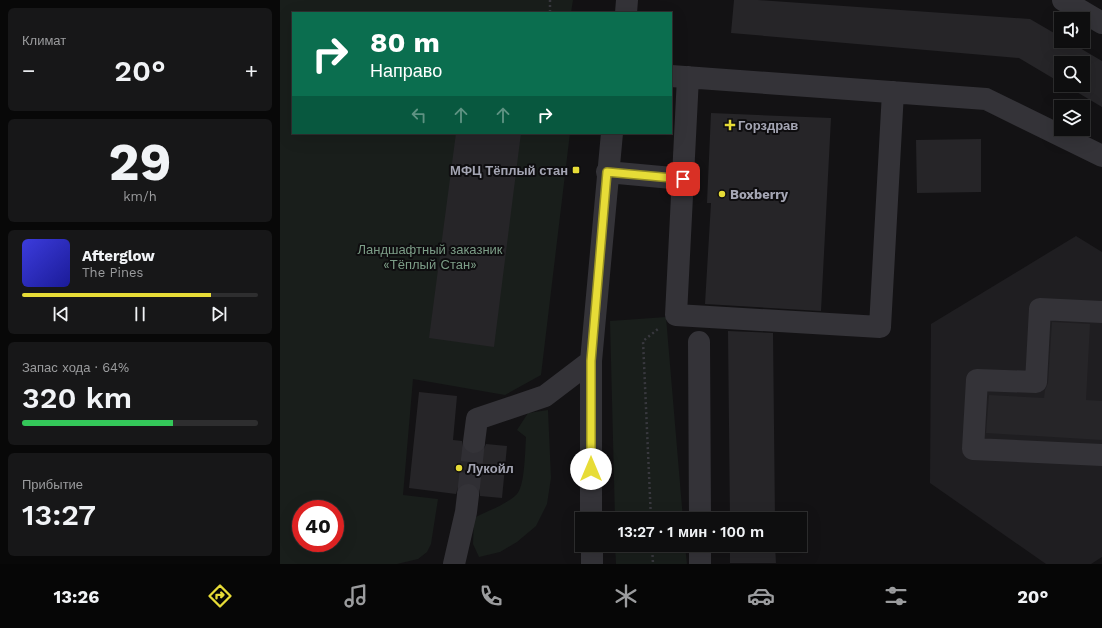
<!DOCTYPE html>
<html lang="ru">
<head>
<meta charset="utf-8">
<style>
  :root { --surface:#0e0e0f; --page:#171718; --text:#f1f3f6; --muted:#9b9c9e; --line:#2e2e2f; --accent:#e7dc37 }
  body { margin:0; font-family:"Work Sans",sans-serif; background:var(--page); color:var(--text); height:100vh; display:flex; flex-direction:column; font-size:15px; white-space:nowrap }
  * { box-sizing:border-box; margin:0 }
  p { font-size:13px; color:var(--muted) }
  .icon { flex:none; width:22px; height:22px; fill:none; stroke:currentColor; stroke-width:2; stroke-linecap:round; stroke-linejoin:round }
  .map { position:relative; flex:1; overflow:hidden }
  .details { display:flex; flex-direction:column; gap:8px; padding:8px; background:#080808; width:280px }
  .details>* { flex:none }
  .hud { position:absolute; left:12px; top:12px; width:380px; height:122px; border-radius:0px; box-shadow:0 4px 16px #0002,0 0 0 1px var(--line); background:#0b6e4f; color:#fff; overflow:hidden }
  .tools { position:absolute; left:774px; top:12px; display:grid; gap:8px }
  .tools a { display:grid; place-items:center; width:36px; height:36px; border-radius:0px; background:var(--surface); box-shadow:0 4px 16px #0002,0 0 0 1px var(--line); font-size:20px }
  .speed { position:absolute; left:12px; top:500px; display:flex; gap:8px; font-size:20px; font-weight:700; text-align:center }
  .speed>* { display:grid; place-content:center; width:52px; height:52px; border-radius:50%; background:var(--surface); box-shadow:0 4px 16px #0002,0 0 0 1px var(--line); line-height:1 }
  .speed .limit { border:6px solid #d22; background:#fff; color:#111 }
  .pin { position:absolute; display:grid; place-items:center; width:34px; height:34px; color:#fff; margin:-17px; border-radius:8px; box-shadow:0 2px 6px #0006 }
  .me { position:absolute; width:44px; margin:-22px; rotate:0deg; stroke-linejoin:round; filter:drop-shadow(0 0 3px #0008) }
  .turn { display:flex; align-items:center; gap:14px; height:84px; padding:0 12px; font-size:18px }
  .turn .icon { width:52px; height:52px; stroke-width:2.5 }
  .turn b { display:block; font-size:28px; line-height:34px }
  .lanes { display:flex; align-items:center; height:38px; padding:0 12px; background:#0003; justify-content:center; gap:20px; direction:ltr }
  .lanes .off { opacity:.35 }
  .big { font-size:30px; font-weight:600; line-height:1.1 }
  .details .card { flex:1; display:flex; flex-direction:column; justify-content:center; gap:6px; min-width:0; padding:0 14px; border-radius:6px; background:var(--page) }
  .details .dial { align-items:center; gap:0 }
  .dial b { font-size:52px; line-height:1 }
  .song { display:flex; align-items:center; gap:12px }
  .cover { width:48px; height:48px; border-radius:6px; background:linear-gradient(135deg,hsl(240 70% 55%),hsl(240 70% 35%)) }
  .played { height:4px; border-radius:2px; background:linear-gradient(90deg,var(--accent) 80%,var(--line) 80%) }
  .keys { display:flex; justify-content:space-around; direction:ltr }
  .heat { display:flex; justify-content:space-between; align-items:center; font-size:22px; direction:ltr }
  .charge { height:6px; border-radius:3px; background:linear-gradient(90deg,#34c759 64%,var(--line) 0) }
  .trip { position:absolute; left:295px; top:512px; width:232px; height:40px; border-radius:0px; background:var(--surface); box-shadow:0 4px 16px #0002,0 0 0 1px var(--line); font-weight:600; line-height:40px; text-align:center }
  .dock { display:flex; height:64px; justify-content:space-around; align-items:center; background:#060606; color:var(--muted) }
  .dock .icon { width:28px; height:28px }
  .dock .active { color:var(--accent) }
  .dock b { font-size:18px; color:var(--text) }
  main { display:flex; flex:1; min-height:0 }
  .map>svg:first-child { display:block }
</style>
</head>
<body>
<main>
<section class="details">
<div class="card"><p>Климат</p>
<div class="heat"><a>−</a><b class="big">20°</b><a>+</a></div>
</div>
<div class="card dial"><b>29</b><p>km/h</p></div>
<div class="card">
<div class="song"><i class="cover"></i><div><b>Afterglow</b><p>The Pines</p></div></div>
<div class="played"></div>
<div class="keys"><svg class="icon" aria-label="previous" viewBox="0 0 24 24"><path d="M18 5L8 12l10 7zM5 5v14"/></svg><svg class="icon" aria-label="pause" viewBox="0 0 24 24"><path d="M8 5v14M16 5v14"/></svg><svg class="icon" aria-label="next" viewBox="0 0 24 24"><path d="M6 5l10 7-10 7zM19 5v14"/></svg></div>
</div>
<div class="card"><p>Запас хода · 64%</p><b class="big">320 km</b><div class="charge"></div></div>
<div class="card"><p>Прибытие</p><b class="big">13:27</b></div>
</section>
<div class="map">
<svg width="822" height="564" viewBox="0 0 822 564">
  <rect width="100%" height="100%" fill="#131214"/>
  <!-- built -->
  <path fill="#1f1e21" d="M796 236 822 252V557L811 564H766L650 483 651 324Z"/>
  <!-- green -->
  <path fill="#191e1b" fill-rule="evenodd" d="M0 0H293L291 13H13V133H290L261 375 225 395 133 379 123 495 158 499 151 544 147 552 138 559 117 564H0ZM21 509H55V543H21Z
    M386 317 403 519H335L330 321Z
    M268 410 271 478 267 504 256 526 237 542 220 552 199 557 193 544 194 518C207 511 226 505 237 494 245 485 245 450 246 437L237 430 248 413Z
    M335 545H405L407 564H336Z"/>
  <!-- building -->
  <path fill="#262528" d="M454 0H478L750 19 781 37V41H788L822 61V107L785 85H803V63H781V83L739 58 451 33Z
    M431 113 551 118 541 311 425 304 431 203H427Z
    M176 133H241L214 347 149 338Z
    M701 139V192L637 193 636 140Z
    M772 322 810 324 806 400 822 401V440L706 433 709 395 764 398 765 390 768 383Z
    M448 331 493 333 495 519H450Z
    M139 392 177 396 173 440 182 441 183 447 187 452 193 454 199 453 204 449 206 444 227 446 222 498 200 496V490L196 485 189 483H183L178 487 176 494 129 488Z
    M450 545H495L496 563H450Z"/>
  <g fill="none" stroke-linecap="round" stroke-linejoin="round">
    <!-- minor-tunnel -->
    <path stroke="#302f34" stroke-width="22" stroke-dasharray="22 11" stroke-linecap="butt" d="M188 495 194 442"/>
    <!-- path -->
    <path stroke="#39393f" stroke-width="2.5" stroke-dasharray="2 3" stroke-linecap="butt" d="M270 0V13
      M371 519 363 341 378 329
      M372 545 373 564"/>
    <!-- minor -->
    <path stroke="#343338" stroke-width="22" d="M783 0 822 23
      M346 13 347 0
      M391 76 706 99 822 156
      M408 77 396 315 600 327 613 92
      M327 172 403 179
      M822 312 760 309 756 382 697 380 693 449 822 455
      M419 342 420 519
      M194 442 197 419 265 396 311 361
      M311 519V361L332 133
      M312 545V564
      M174 564 186 512 188 495
      M420 564V545"/>
  </g>
  <g fill="none" stroke-linecap="round" stroke-linejoin="round">
    <defs>
      <path id="route" d="M311 469V361L327 172 403 179"/>
    </defs>
    <!-- route casing -->
    <use href="#route" stroke="#968f24" stroke-width="10"/>
    <!-- route -->
    <use href="#route" stroke="#e7dc37" stroke-width="7"/>
  </g>
  <!-- markers -->
  <g fill="#e7dc37" stroke="#0e0d0f" stroke-width="1.5">
    <path d="M448 119h4v4h4v4h-4v4h-4v-4h-4v-4h4z"/>
    <rect x="292" y="166" width="8" height="8" rx="2"/>
    <circle cx="442" cy="194" r="4"/>
    <circle cx="179" cy="468" r="4"/>
  </g>
  <g text-anchor="middle" stroke-width="4" stroke-linejoin="round" paint-order="stroke">
    <!-- poi labels -->
    <g font-size="13" font-weight="bold" fill="#a4a5b3" stroke="#0e0d0f" text-anchor="start">
      <text x="458" y="130">Горздрав</text>
      <text x="288" y="175" text-anchor="end">МФЦ Тёплый стан</text>
      <text x="450" y="199">Boxberry</text>
      <text x="187" y="473">Лукойл</text>
    </g>
    <!-- park labels -->
    <g font-size="13" fill="#7c9d87" stroke="#0e0d0f">
      <text x="150" y="254">Ландшафтный заказник<tspan x="150" dy="15">«Тёплый Стан»</tspan></text>
    </g>
  </g>
</svg>
<div class="tools">
<a><svg class="icon" aria-label="sound" viewBox="0 0 24 24"><path d="M4 9h4l5-4v14l-5-4H4zM17 9q2 3 0 6"/></svg></a>
<a><svg class="icon" aria-label="search" viewBox="0 0 24 24"><circle cx="10" cy="10" r="6"/><path d="M15 15l6 6"/></svg></a>
<a><svg class="icon" aria-label="layers" viewBox="0 0 24 24"><path d="M12 4l9 5-9 5-9-5zM3 14l9 5 9-5"/></svg></a>
</div>
<div class="speed"><div class="limit">40</div></div>
<div class="pin" style="left:403px;top:179px;background:#d93025"><svg class="icon" aria-label="arrive" viewBox="0 0 24 24"><path d="M6 21V4h12l-3 4 3 4H6"/></svg></div>
<svg class="me" style="left:311px;top:469px" viewBox="-20 -20 40 40"><circle r="19" fill="#fff"/><path d="M0-13L10 11 0 6-10 11z" fill="#e7dc37"/></svg>
<div class="trip">13:27 · 1 мин · 100 m</div>
<div class="hud">
<div class="turn"><svg class="icon" aria-label="right" viewBox="0 0 24 24"><path d="M7 20v-9h11M14 6l5 5-5 5"/></svg><div><b>80 m</b>Направо</div></div>
<div class="lanes"><svg class="icon off" aria-label="left" viewBox="0 0 24 24"><path d="M17 20v-9H6M10 6l-5 5 5 5"/></svg><svg class="icon off" aria-label="ahead" viewBox="0 0 24 24"><path d="M12 20V5M6 11l6-6 6 6"/></svg><svg class="icon off" aria-label="ahead" viewBox="0 0 24 24"><path d="M12 20V5M6 11l6-6 6 6"/></svg><svg class="icon" aria-label="right" viewBox="0 0 24 24"><path d="M7 20v-9h11M14 6l5 5-5 5"/></svg></div>
</div>
</div>
</main>
<nav class="dock">
<b>13:26</b>
<svg class="icon active" aria-label="directions" viewBox="0 0 24 24"><path d="M12 3l9 9-9 9-9-9zM9 14v-3h6M13 9l2 2-2 2"/></svg>
<svg class="icon" aria-label="music" viewBox="0 0 24 24"><path d="M9 18V5l10-2v13"/><circle cx="6" cy="18" r="3"/><circle cx="16" cy="16" r="3"/></svg>
<svg class="icon" aria-label="phone" viewBox="0 0 24 24"><path d="M5 4h4l2 5-3 2q2 4 5 5l2-3 5 2v4C11 20 4 13 5 4z"/></svg>
<svg class="icon" aria-label="climate" viewBox="0 0 24 24"><path d="M12 3v18M4 7l16 10M4 17L20 7"/></svg>
<svg class="icon" aria-label="car" viewBox="0 0 24 24"><path d="M5 17H2v-5l4-1 3-4h7l3 4 3 1v5h-3M9 17h6M6 11h13"/><circle cx="7" cy="17" r="2"/><circle cx="17" cy="17" r="2"/></svg>
<svg class="icon" aria-label="filters" viewBox="0 0 24 24"><path d="M4 7h16M4 17h16"/><circle cx="9" cy="7" r="2"/><circle cx="15" cy="17" r="2"/></svg>
<b>20°</b>
</nav>
</body>
</html>
